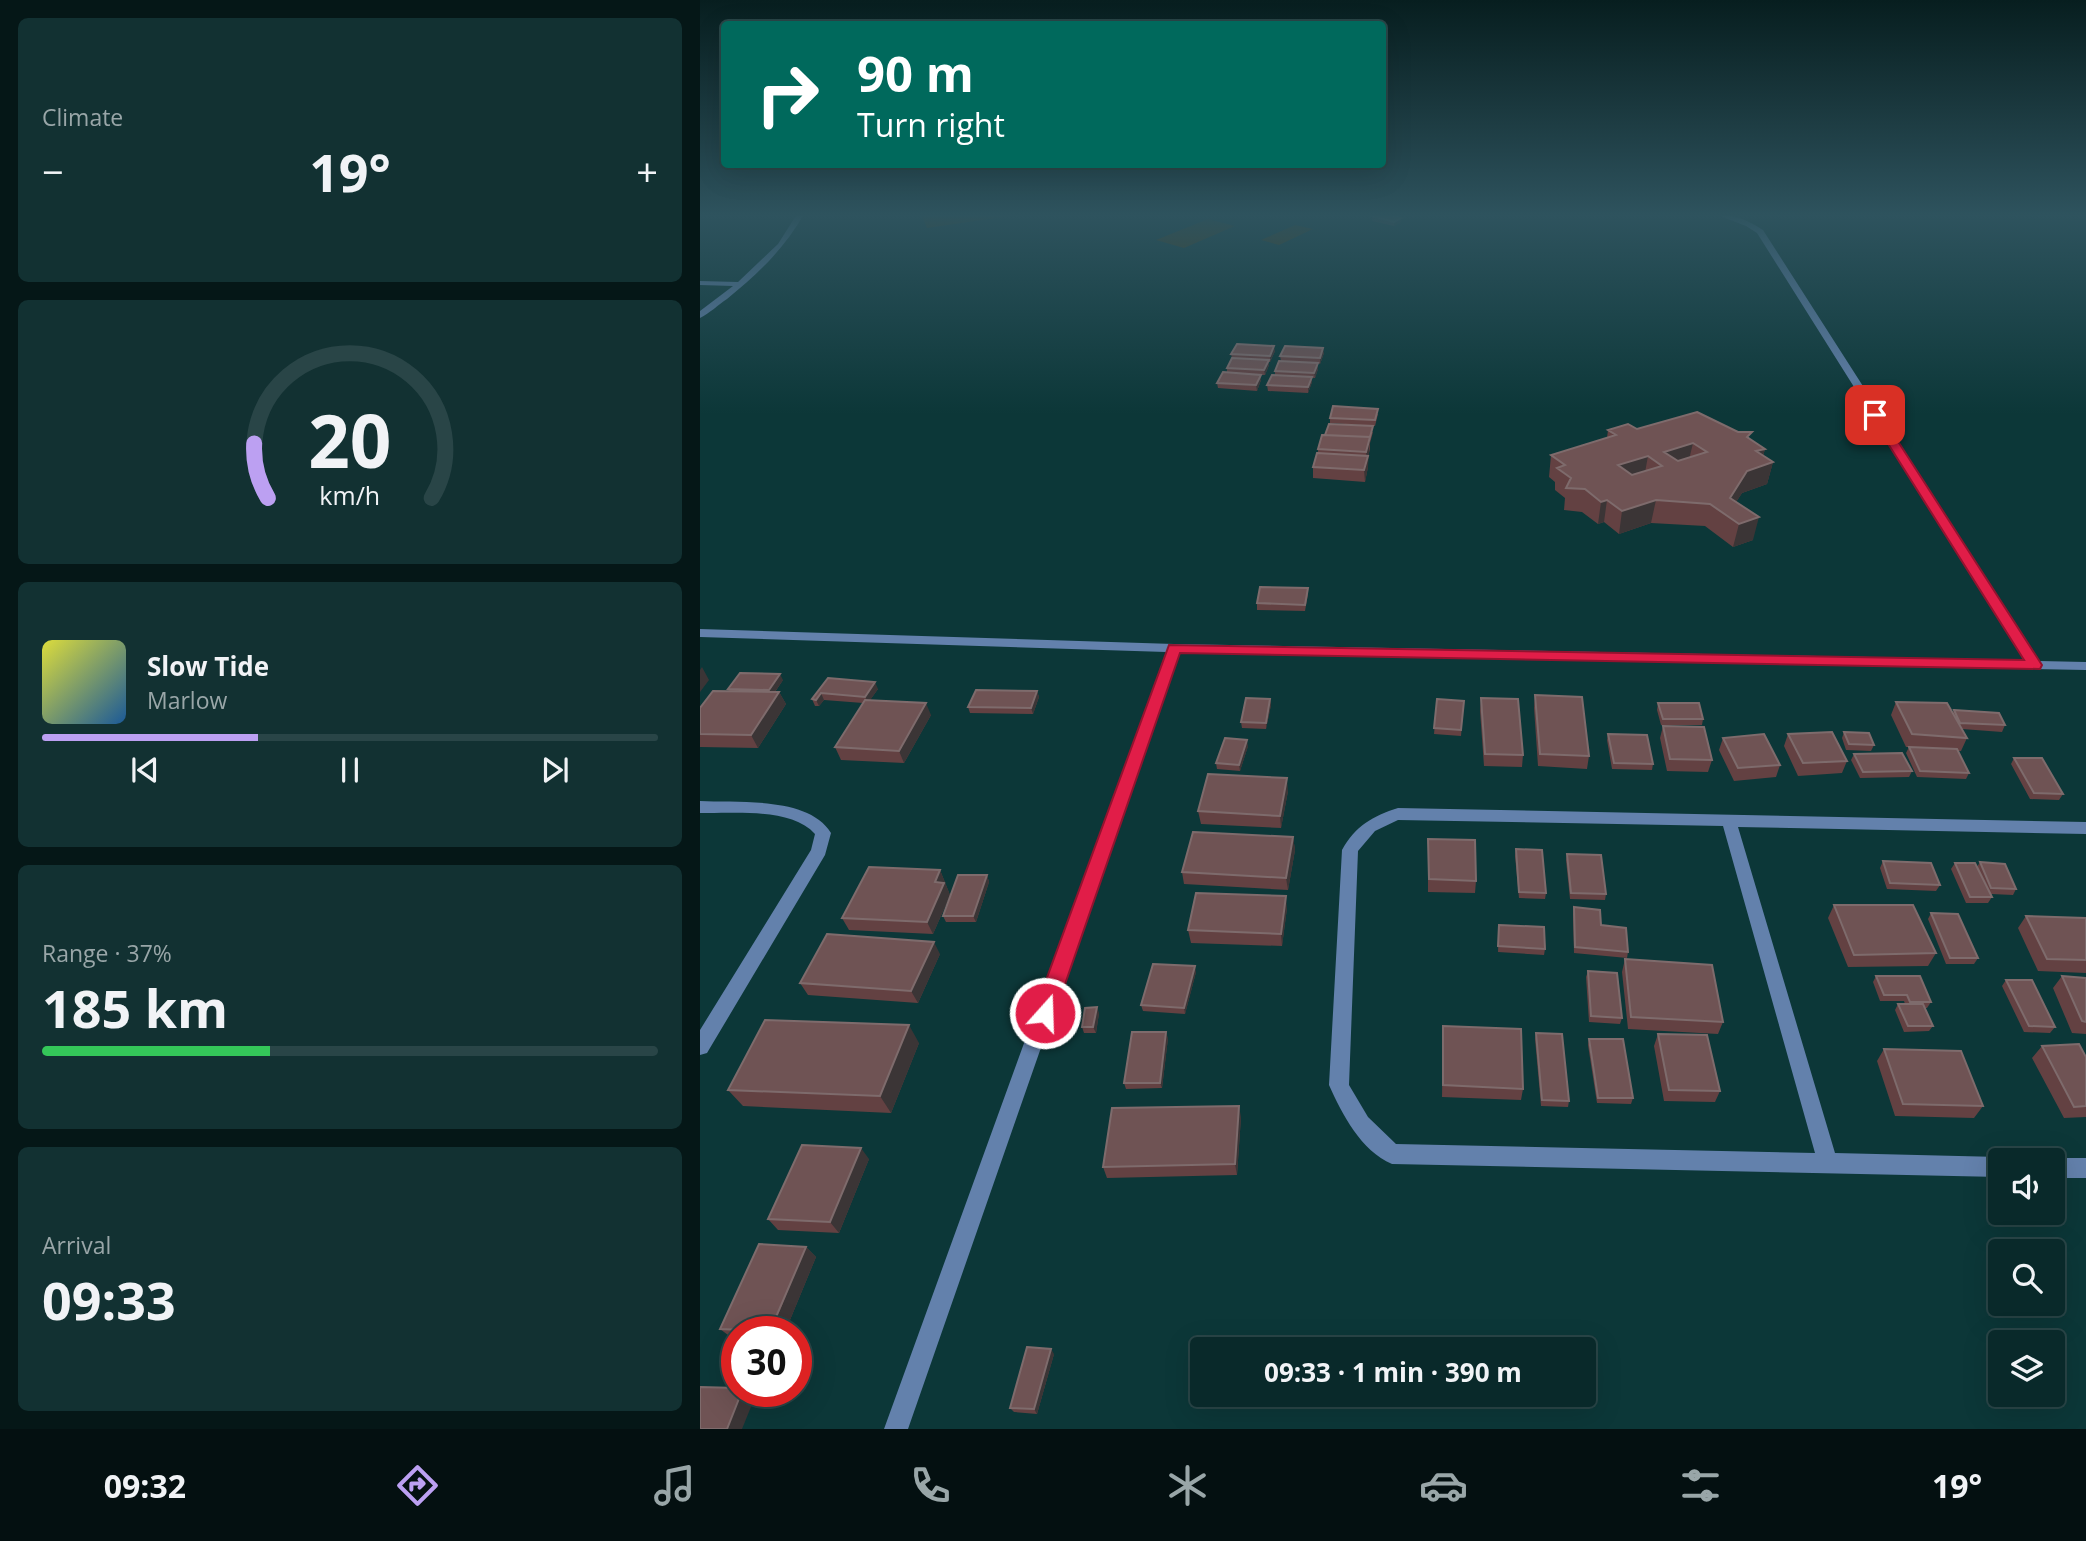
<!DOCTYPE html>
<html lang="en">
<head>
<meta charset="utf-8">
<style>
  :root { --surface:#09292a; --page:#123132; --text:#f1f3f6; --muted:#99a6a8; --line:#294547; --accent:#bca0f2 }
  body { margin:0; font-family:"Open Sans",sans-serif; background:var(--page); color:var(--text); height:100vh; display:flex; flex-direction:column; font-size:26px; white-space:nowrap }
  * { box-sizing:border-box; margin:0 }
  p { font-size:23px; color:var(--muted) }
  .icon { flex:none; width:38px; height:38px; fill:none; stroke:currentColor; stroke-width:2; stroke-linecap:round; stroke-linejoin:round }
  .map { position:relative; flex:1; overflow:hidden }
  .sheet { display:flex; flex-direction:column; gap:18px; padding:18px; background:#051717; width:700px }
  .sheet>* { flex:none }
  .guide { position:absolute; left:21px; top:21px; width:665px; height:147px; border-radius:7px; box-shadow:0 7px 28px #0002,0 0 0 2px var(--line); background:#00695c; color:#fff; overflow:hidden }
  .fabs { position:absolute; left:1288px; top:1148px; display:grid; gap:14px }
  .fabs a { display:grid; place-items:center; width:77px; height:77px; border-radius:7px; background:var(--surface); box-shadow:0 7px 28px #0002,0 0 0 2px var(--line); font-size:35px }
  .speed { position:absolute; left:21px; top:1316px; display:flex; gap:14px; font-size:35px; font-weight:700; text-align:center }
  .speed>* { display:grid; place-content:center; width:91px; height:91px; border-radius:50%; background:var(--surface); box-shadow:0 7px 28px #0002,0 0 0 2px var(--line); line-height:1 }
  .speed .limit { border:10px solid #d22; background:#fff; color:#111 }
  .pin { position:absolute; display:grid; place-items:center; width:60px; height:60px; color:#fff; margin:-30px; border-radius:14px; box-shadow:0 4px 10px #0006 }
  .me { position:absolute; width:77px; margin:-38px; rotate:20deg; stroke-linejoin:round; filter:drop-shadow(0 0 5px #0008) }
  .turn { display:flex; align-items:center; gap:24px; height:147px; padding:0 21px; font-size:32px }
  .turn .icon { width:91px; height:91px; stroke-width:2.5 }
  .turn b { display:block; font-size:49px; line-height:60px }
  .big { font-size:52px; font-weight:700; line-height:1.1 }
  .sheet .widget { flex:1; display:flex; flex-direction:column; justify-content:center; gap:10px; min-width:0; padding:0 24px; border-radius:10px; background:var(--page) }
  .sheet .dial { align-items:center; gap:0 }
  .dial svg { height:182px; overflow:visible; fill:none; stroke:var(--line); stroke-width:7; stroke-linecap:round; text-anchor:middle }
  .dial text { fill:var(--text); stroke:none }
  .song { display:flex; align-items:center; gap:21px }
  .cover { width:84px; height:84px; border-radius:10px; background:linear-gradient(135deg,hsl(60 70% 55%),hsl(210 70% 35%)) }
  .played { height:7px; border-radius:4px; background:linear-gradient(90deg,var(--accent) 35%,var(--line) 35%) }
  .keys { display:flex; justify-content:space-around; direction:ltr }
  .heat { display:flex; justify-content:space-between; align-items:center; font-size:38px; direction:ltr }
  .charge { height:10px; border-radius:5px; background:linear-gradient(90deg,#34c759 37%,var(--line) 0) }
  .trip { position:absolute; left:490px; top:1337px; width:406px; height:70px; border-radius:7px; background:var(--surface); box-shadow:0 7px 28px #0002,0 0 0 2px var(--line); font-weight:700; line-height:70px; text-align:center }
  .dock { display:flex; height:112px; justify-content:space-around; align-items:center; background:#041011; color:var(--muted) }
  .dock .icon { width:49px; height:49px }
  .dock .active { color:var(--accent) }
  .dock b { font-size:32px; color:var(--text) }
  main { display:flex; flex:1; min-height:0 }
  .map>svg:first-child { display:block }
</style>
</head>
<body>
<main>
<section class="sheet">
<div class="widget"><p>Climate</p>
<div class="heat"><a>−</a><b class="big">19°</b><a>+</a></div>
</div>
<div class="widget dial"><svg viewBox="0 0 100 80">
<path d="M14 69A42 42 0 1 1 86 69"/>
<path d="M14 69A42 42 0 0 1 8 45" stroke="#bca0f2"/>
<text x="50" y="56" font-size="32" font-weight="700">20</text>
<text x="50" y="72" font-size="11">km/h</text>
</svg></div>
<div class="widget">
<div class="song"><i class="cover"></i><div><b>Slow Tide</b><p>Marlow</p></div></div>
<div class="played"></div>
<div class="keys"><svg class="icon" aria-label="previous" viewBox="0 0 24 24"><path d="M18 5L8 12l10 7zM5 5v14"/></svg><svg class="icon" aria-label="pause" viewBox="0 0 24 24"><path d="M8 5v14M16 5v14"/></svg><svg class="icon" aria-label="next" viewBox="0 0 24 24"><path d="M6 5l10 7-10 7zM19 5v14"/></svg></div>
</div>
<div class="widget"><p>Range · 37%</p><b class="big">185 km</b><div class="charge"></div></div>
<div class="widget"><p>Arrival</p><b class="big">09:33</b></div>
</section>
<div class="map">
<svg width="1386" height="1429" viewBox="0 0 1386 1429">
  <rect width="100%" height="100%" fill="#0c3738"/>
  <!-- green -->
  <path fill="#503502" d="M221 214H323L227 228Z
    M508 219 535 226 484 248 456 240Z
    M595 225 613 229 579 245 561 240Z"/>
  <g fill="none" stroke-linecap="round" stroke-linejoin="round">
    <!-- minor -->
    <path fill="#6381ac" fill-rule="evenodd" d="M97 214H104C84 249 58 274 27 299 18 305 10 313 0 318V311L33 286 0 285V281L38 282 78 244Z
      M1015 214C1032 214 1048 220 1063 230L1339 661 1386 662V670L479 652 208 1429H184L466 652 0 637V629L474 644 1326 660 1057 233 1046 226Z
      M0 801C38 803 109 796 131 833L125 855 7 1053 0 1055V1030L111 850 115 834C91 807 33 814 0 813Z
      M698 808 1386 822V834L1038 827 1135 1153 1300 1157 1307 1160H1300V1177L692 1164C661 1151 642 1114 629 1085L642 850C655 826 673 816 698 808ZM698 820 1023 826 1115 1153 696 1144 668 1117 649 1085 658 851 675 831Z
      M1353 1158H1386V1178H1353V1160H1347Z"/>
  </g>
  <!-- wall -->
  <path fill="#634142" d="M701 214H719L714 217Z
    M672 216 701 218V222L694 226 672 221Z
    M575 351 570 362H569V365L565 375H561V380L557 391 518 388 517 383 527 373V368L532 358 531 354Z
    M624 353 620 364 618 363V369L615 378H612V382L608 393 568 391 567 385 575 375V371L581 361 580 356Z
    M678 414 675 426 630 423V418Z
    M937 429 1050 439 1065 449 1063 456 1073 462 1067 484 1042 493 1036 502 1053 540 1033 547 1005 526 951 523 919 534 904 522 898 524 882 512 864 510 865 498 855 490V482L849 477 851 455 907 438 908 430Z
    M673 432 670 443V449L668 457V467L665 482 613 478V467L618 453V449Z
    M608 588V594L605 611 557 610V603Z
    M128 678 178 689 170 700 231 715 204 763 141 760 135 747 163 703 124 700 119 706H115L112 699Z
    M83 680 75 692H79L86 704 58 748 0 747V708L29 691 28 689Z
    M337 691 339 697 333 714 270 713 268 707Z
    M835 695 889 756 887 769 838 766 834 708Z
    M781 698 823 755 822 767 784 766 780 711Z
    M570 699 571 705 566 729 542 728 541 722Z
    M737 699 764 701 761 736 734 734Z
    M1196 702 1253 713 1254 710 1305 725 1302 732 1262 729 1267 738 1261 751H1258L1269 773 1266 779 1217 777 1206 753 1209 747H1215H1206L1191 715Z
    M958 703 1003 719 1002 725H961L957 710Z
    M963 726 1012 760 1008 772 967 771 960 738Z
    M1144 732 1174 745 1171 751 1146 750 1142 738Z
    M908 734 953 764 952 770 912 769 907 740Z
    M1088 734 1147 761 1142 773 1098 776 1084 746Z
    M1023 738 1080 765 1076 777 1034 781 1019 750Z
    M548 746 540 771 517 769 516 763Z
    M1154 754 1212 771 1209 777 1160 778 1151 760Z
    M1314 758 1363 794 1359 800 1330 799 1311 764Z
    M588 791 581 828 501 824 498 811Z
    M593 837 595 850 588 890 484 884 482 872Z
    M816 849 846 893 845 899 819 898 815 856Z
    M728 852 776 881 775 893 728 892Z
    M867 854 906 894 905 900 870 899 866 860Z
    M1183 861 1240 885 1236 891 1187 889 1180 868Z
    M1280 862 1316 889 1313 895 1291 894 1292 897 1288 903H1266L1251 869 1255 863 1277 867Z
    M240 870 250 895 233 934 149 930 142 918Z
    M287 875 289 882 276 922H246L243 916Z
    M1134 905 1236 953 1228 966 1148 967 1128 918Z
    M874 907 901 925 928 952 927 958 874 953 873 914Z
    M587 908 582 946 491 943 488 930Z
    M1231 913 1278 958 1274 964H1246L1228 919Z
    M1326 916 1386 918V973L1338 971 1318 928Z
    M799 925 845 949 844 955 798 952Z
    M240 954 218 1003 108 995 100 983Z
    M925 959 1023 1022 1018 1034 928 1029 922 972Z
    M888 971 922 1018 920 1024 889 1022 886 977Z
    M496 972 485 1014 443 1011 441 1005Z
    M1176 976 1231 1002 1227 1008H1225L1233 1026 1229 1031 1204 1032 1195 1010 1198 1004H1205L1204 1001H1180L1173 982Z
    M1362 976 1386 978V1034L1372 1033 1353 988Z
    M1306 980 1355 1027 1350 1033 1324 1032 1302 986Z
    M399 1013 396 1033H384L382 1027Z
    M743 1026 823 1089 821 1100 742 1097Z
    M836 1033 869 1101 868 1107 841 1106 835 1039Z
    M958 1034 1020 1091 1015 1102 964 1101 954 1046Z
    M468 1038 462 1088 426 1089 424 1083Z
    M889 1039 933 1098 931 1104 897 1103 888 1045Z
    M219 1043 191 1113 43 1106 28 1090Z
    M1342 1046 1386 1057V1117L1364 1118 1332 1058Z
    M1184 1049 1283 1106 1274 1118 1195 1116 1177 1061Z
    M541 1117 537 1175 407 1178 403 1167Z
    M169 1159 139 1233 78 1230 68 1219Z
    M106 1247 116 1257 85 1332H37V1338H32L20 1329Z
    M354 1354 337 1414 314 1412 310 1408Z"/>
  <!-- shaded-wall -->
  <path fill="#3b3536" d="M701 218V222L694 226V222Z
    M574 346 575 351 570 362V356Z
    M623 348 624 353 620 364V358Z
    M569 360V365L565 375 564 370Z
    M618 363V369L615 378 614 373Z
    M561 375V380L557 391 556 385Z
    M612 377V382L608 393V387Z
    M670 437 668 467 665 482 664 470 667 462 666 452Z
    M993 443 988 464 966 471 964 452Z
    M1065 449 1060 466 1073 462 1067 484 1042 493 1027 516 1030 498 1047 471 1056 451Z
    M948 456 944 478 921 485 918 465Z
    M907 500 904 522 898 524 901 502Z
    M956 500 951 523 919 534 922 511Z
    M1059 517 1053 540 1033 547 1039 524Z
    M2 667 9 680 0 692V670Z
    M80 674 83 680 72 696 69 690Z
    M175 682 178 689 168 703 165 697Z
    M337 691 339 697 333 714 331 708Z
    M79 692 86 704 58 748 51 735Z
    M121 693 124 700 119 706 116 700Z
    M570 699 571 705 566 729V723Z
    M226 703 231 715 204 763 199 751Z
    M547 740 548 746 540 771 539 765Z
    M587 778 588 791 581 828 580 816Z
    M593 837 595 850 588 890 586 878Z
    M240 870 250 895 233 934 227 922 235 882Z
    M287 875 289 882 276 922 273 916Z
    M586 896 587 908 582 946 581 934Z
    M234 942 240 954 218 1003 211 991Z
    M495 966 496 972 485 1014 484 1008Z
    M397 1007 399 1013 396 1033 393 1027Z
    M209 1025 219 1043 191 1113 180 1096Z
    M466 1032 468 1038 462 1088 460 1083Z
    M539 1106 541 1117 537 1175 535 1164Z
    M161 1148 169 1159 139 1233 130 1222Z
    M106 1247 116 1257 85 1332H71Z
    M351 1349 354 1354 337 1414 334 1409Z
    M42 1391H47L55 1397 42 1429H27Z"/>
  <!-- building -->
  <path fill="#6f5354" stroke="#7e6b6c" stroke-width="2" fill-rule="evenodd" d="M676 214H687L701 218 694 222 672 216Z
    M537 344 574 346 570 356 531 354Z
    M585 346 623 348 620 358 580 356Z
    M532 358 569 360 564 370 527 368Z
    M579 361 618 363 614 373 575 371Z
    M523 372 561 375 556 385 517 383Z
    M572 375 612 377 608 387 567 385Z
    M633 406 678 409 675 420 630 418Z
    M997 412 1038 432H1052L1047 437 1065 449 1056 451 1073 462 1047 471 1030 498 1059 517 1039 524 1010 504 956 500 922 511 907 500 901 502 885 489 866 488 871 478 857 468 865 465 851 455 916 435 908 430 928 424 937 429ZM993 443 1007 452 978 461 964 452ZM948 456 962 466 932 475 918 465Z
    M629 424 673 426 670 437 625 435Z
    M622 435 670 437 666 452 618 449Z
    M617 453 668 456 664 470 613 467Z
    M560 587 608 588 605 605 557 603Z
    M40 673 80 674 69 690 28 689Z
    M128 678 175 682 165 697 121 693 116 700 112 699Z
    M276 690 337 691 331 708 268 707Z
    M13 691 79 692 51 735 0 734V708Z
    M835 695 882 697 889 756 840 754Z
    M546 698 570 699 566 723 541 722Z
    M781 698 818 699 823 755 785 754Z
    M737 699 764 701 761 730 734 728Z
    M165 700 226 703 199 751 135 747Z
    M1196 702 1247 703 1267 738 1212 734Z
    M958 703H999L1003 719H963Z
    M1254 710 1299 713 1305 725 1260 723Z
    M963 726 1004 727 1012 760 970 759Z
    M1132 732 1147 761 1103 763 1088 734Z
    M1144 732 1169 733 1174 745 1149 744Z
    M908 734 947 735 953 764 914 763Z
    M1064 734 1080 765 1038 768 1023 738Z
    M525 738 547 740 539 765 516 763Z
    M1209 747 1257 749 1269 773 1220 771Z
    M1202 753 1212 771 1163 772 1154 754Z
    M1314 758H1342L1363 794 1334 793Z
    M508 774 587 778 580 816 498 811Z
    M493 832 593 837 586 878 482 872Z
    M728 839 775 840 776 881 729 879Z
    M816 849 842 850 846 893 819 892Z
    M867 854 901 855 906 894 871 893Z
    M1183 861 1231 863 1240 885 1190 883Z
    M1280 862 1305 864 1316 889 1291 888Z
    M1255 863H1275L1292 897H1270Z
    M169 867 240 870 235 882 244 883 227 922 142 918Z
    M258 875H287L273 916H243Z
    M496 893 586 896 581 934 488 930Z
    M1134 905H1213L1236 953 1154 955Z
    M874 907 900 910 901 925 926 928 928 952 875 947Z
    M1231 913 1258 914 1278 958H1250Z
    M1326 916 1386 918V960L1347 959Z
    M799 925 844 927 845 949 798 946Z
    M127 934 234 942 211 991 100 983Z
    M925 959 1012 965 1023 1022 931 1017Z
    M453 964 495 966 484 1008 441 1005Z
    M888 971 917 973 922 1018 891 1016Z
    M1176 976H1220L1231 1002H1210L1207 995H1184Z
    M1362 976 1386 978V1022L1382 1021Z
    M1306 980H1332L1355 1027 1329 1026Z
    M1198 1004H1223L1233 1026H1208Z
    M397 1007 393 1027H382L385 1008Z
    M65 1020 209 1025 180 1096 28 1090Z
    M743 1026 821 1029 823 1089 743 1085Z
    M432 1032H466L460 1083H424Z
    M836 1033 862 1034 869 1101 842 1100Z
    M958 1034 1007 1035 1020 1091 969 1090Z
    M889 1039H923L933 1098H898Z
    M1379 1044 1386 1057V1106L1374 1107 1342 1046Z
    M1184 1049 1261 1051 1283 1106 1203 1104Z
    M539 1106 535 1164 403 1167 412 1108Z
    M102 1145 161 1148 130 1222 68 1219Z
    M59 1244 106 1247 70 1331 20 1329Z
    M327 1347 351 1349 334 1409 310 1408Z
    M0 1387 37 1388V1391H42L27 1429H0Z"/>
  <!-- sky -->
  <linearGradient id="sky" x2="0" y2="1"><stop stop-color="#071e1f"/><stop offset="0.52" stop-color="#2e535e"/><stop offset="1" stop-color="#2e535e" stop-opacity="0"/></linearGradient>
  <rect width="1386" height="414" fill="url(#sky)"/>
  <!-- route -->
  <path fill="#e11d48" stroke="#92132f" stroke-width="2" d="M1172 412 1181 415 1342 665 1340 669 480 653 355 1013 352 1019 345 1022 337 1019 334 1013 469 645 1324 660 1170 415Z"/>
</svg>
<div class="fabs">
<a><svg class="icon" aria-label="sound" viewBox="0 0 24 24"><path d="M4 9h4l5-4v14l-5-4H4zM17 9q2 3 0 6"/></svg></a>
<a><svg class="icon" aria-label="search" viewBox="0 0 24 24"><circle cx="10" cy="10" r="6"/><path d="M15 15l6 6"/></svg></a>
<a><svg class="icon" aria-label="layers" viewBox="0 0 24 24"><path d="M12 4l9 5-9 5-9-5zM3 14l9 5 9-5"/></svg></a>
</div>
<div class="speed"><div class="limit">30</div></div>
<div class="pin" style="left:1175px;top:415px;background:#d93025"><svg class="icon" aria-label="arrive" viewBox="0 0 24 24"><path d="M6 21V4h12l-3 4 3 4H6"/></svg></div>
<svg class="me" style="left:345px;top:1013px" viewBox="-20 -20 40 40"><circle r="17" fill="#e11d48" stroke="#fff" stroke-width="3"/><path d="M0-11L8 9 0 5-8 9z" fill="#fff"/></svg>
<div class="trip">09:33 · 1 min · 390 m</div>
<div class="guide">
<div class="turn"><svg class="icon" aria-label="right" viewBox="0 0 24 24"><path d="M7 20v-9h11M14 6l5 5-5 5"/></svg><div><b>90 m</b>Turn right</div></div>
</div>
</div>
</main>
<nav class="dock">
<b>09:32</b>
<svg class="icon active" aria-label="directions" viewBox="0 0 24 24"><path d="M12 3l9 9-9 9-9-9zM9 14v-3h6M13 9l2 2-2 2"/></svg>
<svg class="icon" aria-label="music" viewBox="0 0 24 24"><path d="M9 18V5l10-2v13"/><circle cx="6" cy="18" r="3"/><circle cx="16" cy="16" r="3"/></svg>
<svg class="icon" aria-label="phone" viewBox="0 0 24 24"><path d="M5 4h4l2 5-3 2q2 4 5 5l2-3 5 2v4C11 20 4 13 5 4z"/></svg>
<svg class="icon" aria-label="climate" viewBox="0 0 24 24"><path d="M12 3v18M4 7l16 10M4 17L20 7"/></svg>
<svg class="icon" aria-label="car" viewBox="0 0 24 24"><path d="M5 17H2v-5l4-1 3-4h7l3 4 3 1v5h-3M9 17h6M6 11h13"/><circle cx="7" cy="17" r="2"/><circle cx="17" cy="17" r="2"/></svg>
<svg class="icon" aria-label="filters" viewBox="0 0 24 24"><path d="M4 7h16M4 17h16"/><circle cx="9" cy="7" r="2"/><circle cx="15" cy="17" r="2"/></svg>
<b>19°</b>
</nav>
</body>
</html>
